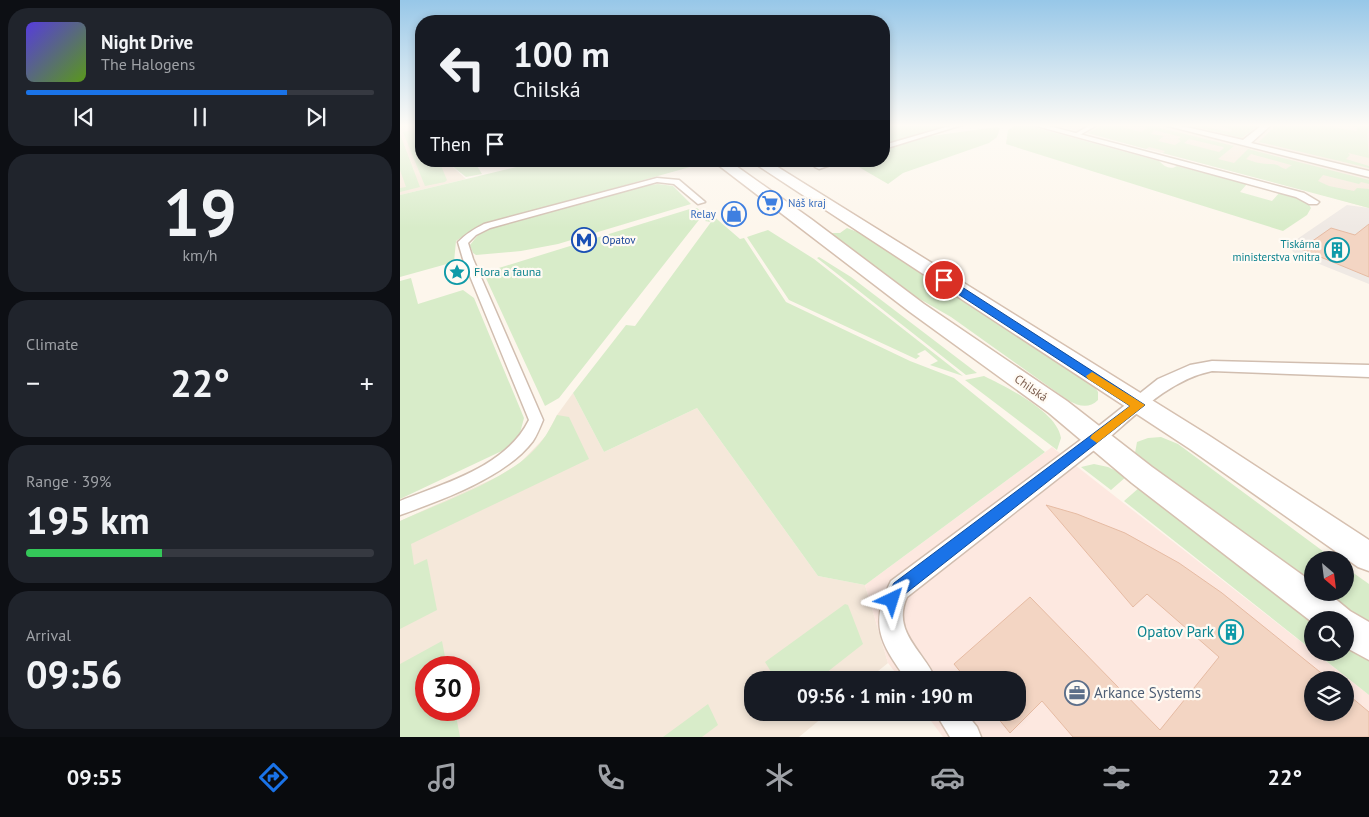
<!DOCTYPE html>
<html lang="en">
<head>
<meta charset="utf-8">
<style>
  :root { --surface:#171b24; --page:#20242c; --text:#f1f3f6; --muted:#9ea1a6; --line:#363941; --accent:#1a73e8 }
  body { margin:0; font-family:"PT Sans",sans-serif; background:var(--page); color:var(--text); height:100vh; display:flex; flex-direction:column; font-size:19px; white-space:nowrap }
  * { box-sizing:border-box; margin:0 }
  p { font-size:16px; color:var(--muted) }
  .icon { flex:none; width:28px; height:28px; fill:none; stroke:currentColor; stroke-width:2; stroke-linecap:round; stroke-linejoin:round }
  .map { position:relative; flex:1; overflow:hidden }
  .drawer { display:flex; flex-direction:column; gap:8px; padding:8px; background:#0d0f14; width:400px }
  .drawer>* { flex:none }
  .guide { position:absolute; left:15px; top:15px; width:475px; height:152px; border-radius:20px; box-shadow:0 2px 8px #0003; background:#171b24; color:var(--text); overflow:hidden }
  .needle { width:32px; rotate:152deg }
  .controls { position:absolute; left:904px; top:551px; display:grid; gap:10px }
  .controls a { display:grid; place-items:center; width:50px; height:50px; border-radius:50%; background:var(--surface); box-shadow:0 2px 8px #0003; font-size:25px }
  .speed { position:absolute; left:15px; top:656px; display:flex; gap:10px; font-size:25px; font-weight:700; text-align:center }
  .speed>* { display:grid; place-content:center; width:65px; height:65px; border-radius:50%; background:var(--surface); box-shadow:0 2px 8px #0003; line-height:1 }
  .speed .limit { border:8px solid #d22; background:#fff; color:#111 }
  .pin { position:absolute; display:grid; place-items:center; width:42px; height:42px; color:#fff; margin:-21px; border:2px solid #fff; border-radius:50%; box-shadow:0 1px 5px #0007 }
  .me { position:absolute; width:55px; margin:-28px; rotate:41deg; stroke-linejoin:round; filter:drop-shadow(0 0 4px #0008) }
  .turn { display:flex; align-items:center; gap:18px; height:105px; padding:0 15px; font-size:22px }
  .turn .icon { width:65px; height:65px; stroke-width:2.5 }
  .turn b { display:block; font-size:35px; line-height:42px }
  .then { display:flex; align-items:center; height:48px; padding:0 15px; background:#0003; gap:10px; font-size:19px }
  .big { font-size:38px; font-weight:600; line-height:1.1 }
  .drawer .card { flex:1; display:flex; flex-direction:column; justify-content:center; gap:8px; min-width:0; padding:0 18px; border-radius:20px; background:var(--page) }
  .drawer .dial { align-items:center; gap:0 }
  .dial b { font-size:65px; line-height:1 }
  .song { display:flex; align-items:center; gap:15px }
  .cover { width:60px; height:60px; border-radius:8px; background:linear-gradient(135deg,hsl(250 70% 55%),hsl(90 70% 35%)) }
  .played { height:5px; border-radius:2px; background:linear-gradient(90deg,var(--accent) 75%,var(--line) 75%) }
  .keys { display:flex; justify-content:space-around; direction:ltr }
  .heat { display:flex; justify-content:space-between; align-items:center; font-size:28px; direction:ltr }
  .charge { height:8px; border-radius:4px; background:linear-gradient(90deg,#34c759 39%,var(--line) 0) }
  .trip { position:absolute; left:344px; top:671px; width:282px; height:50px; border-radius:20px; background:var(--surface); box-shadow:0 2px 8px #0003; font-weight:600; line-height:50px; text-align:center }
  .tab-bar { display:flex; height:80px; justify-content:space-around; align-items:center; background:#090b0e; color:var(--muted) }
  .tab-bar .icon { width:35px; height:35px }
  .tab-bar .current { color:var(--accent) }
  .tab-bar b { font-size:22px; color:var(--text) }
  main { display:flex; flex:1; min-height:0 }
  .map>svg:first-child { display:block }
</style>
</head>
<body>
<main>
<section class="drawer">
<div class="card">
<div class="song"><i class="cover"></i><div><b>Night Drive</b><p>The Halogens</p></div></div>
<div class="played"></div>
<div class="keys"><svg class="icon" aria-label="previous" viewBox="0 0 24 24"><path d="M18 5L8 12l10 7zM5 5v14"/></svg><svg class="icon" aria-label="pause" viewBox="0 0 24 24"><path d="M8 5v14M16 5v14"/></svg><svg class="icon" aria-label="next" viewBox="0 0 24 24"><path d="M6 5l10 7-10 7zM19 5v14"/></svg></div>
</div>
<div class="card dial"><b>19</b><p>km/h</p></div>
<div class="card"><p>Climate</p>
<div class="heat"><a>−</a><b class="big">22°</b><a>+</a></div>
</div>
<div class="card"><p>Range · 39%</p><b class="big">195 km</b><div class="charge"></div></div>
<div class="card"><p>Arrival</p><b class="big">09:56</b></div>
</section>
<div class="map">
<svg width="969" height="737" viewBox="0 0 969 737">
  <rect width="100%" height="100%" fill="#fdf6ec"/>
  <!-- residential -->
  <path fill="#f5e8da" fill-rule="evenodd" d="M0 125H21V161H46L66 179 0 195Z
    M654 125H969V208L901 189Z
    M173 393 204 452 297 408 418 576 465 585 488 663 467 680H352V712L428 713 399 737H0V521L97 477 120 463 146 436 157 415ZM26 668H69V710H26Z"/>
  <!-- commercial -->
  <path fill="#fde8e0" fill-rule="evenodd" d="M652 447 969 695V737H543L525 713 618 712V680H501L488 663 465 585ZM912 680H945V712H912Z"/>
  <!-- industrial -->
  <path fill="#efe9e4" d="M947 205 969 208V284L897 255 887 246Z"/>
  <!-- green -->
  <path fill="#d8ecc9" fill-rule="evenodd" d="M484 125H554L484 146Z
    M616 125H626L759 161C765 167 770 170 777 166L847 184 840 192 872 201 880 192C891 195 906 197 911 208L907 215 883 231 606 144 608 130Z
    M703 125H716L741 132 747 128 734 125H748L834 146 818 159 834 163 848 149 969 180V184L961 182 959 184 923 175 918 181 929 186 954 191 957 188 969 189V208L763 153 765 151 749 147 746 149 688 133ZM754 130 781 137 778 139 781 141 775 145 758 141 764 136 751 134ZM789 139 823 147 824 148 819 152 784 143ZM851 154 891 165H892L886 169C880 168 879 164 872 164 861 164 854 162 846 159Z
    M798 125 830 132 832 130 822 126 858 125 842 138 796 127Z
    M876 125H933V127L957 131V127L950 125 969 126 967 133 969 158 948 153 950 155 946 159 969 166V168L859 142Z
    M596 127 600 128 597 137 589 143 503 173 488 184 452 163 484 161V149L517 138Z
    M21 128V161H39L47 180 45 182 25 186 3 132Z
    M0 134 20 187 0 192V188L6 187 0 170Z
    M46 161H74L82 174 66 177Z
    M141 161H284L290 167 76 227 56 241 54 262 0 277V195Z
    M258 184 273 186 291 204 158 244 121 251 76 255 73 253 70 245 78 235 92 228 244 186Z
    M293 208H297L304 214 302 216 159 398 145 406 84 274 86 272Z
    M311 214 340 239 344 238 386 302 510 361 554 378 645 452 465 585 418 576 297 408 204 452 173 393 226 325 235 326 311 222 305 221Z
    M447 228 460 233 694 386 698 392V400C689 409 679 406 669 401L551 317 511 294 426 233H440Z
    M368 230 414 259 563 376 530 365 538 361 525 350 517 354 520 356 516 359 389 300 347 237Z
    M419 257 451 277 577 373 566 375 417 258Z
    M11 278 18 304 63 290 74 298 124 418 120 433 106 449 0 499V281Z
    M584 376C606 387 657 411 661 438L657 450 565 380Z
    M157 415 169 417 189 459 11 544 14 565 27 559 37 610 0 629V521C37 504 103 481 131 453 143 442 150 429 157 415Z
    M761 437 778 444 935 560H912V584L739 462 735 453 737 442 748 438Z
    M694 464 708 467 727 476 711 490 681 467Z
    M740 487 912 620V650L724 501Z
    M945 567 969 584V624L925 593 945 592Z
    M445 604 448 605 463 644 417 680H376L365 662Z
    M42 641 47 667 26 668V710H55L60 737H0V664Z
    M945 642 969 660V695L916 653 945 652Z
    M308 704 318 725 302 737H263Z"/>
  <!-- building -->
  <path fill="#f3d5c3" stroke="#e6bba3" d="M969 224V277L901 249 931 228 955 235Z
    M646 505 677 514 725 533 779 563 822 593 930 680H912V712H945V692L969 712V737H673L642 701 610 733 593 712H618V680H567L554 664 630 597 760 730 819 657 747 594 733 607Z"/>
  <g fill="none" stroke-linecap="round" stroke-linejoin="round">
    <defs>
      <path id="pedestrian" d="M553 125H562L484 149V145Z
        M690 125H697L678 136 673 135Z
        M429 161H442L419 169 415 167Z
        M257 178 279 180 305 202 298 204 274 184 257 182 90 228 76 235 68 243 73 259 143 420C140 427 137 435 133 441 106 477 42 500 0 515V501C45 483 106 467 129 420L63 259 58 242C66 234 74 229 84 224Z"/>
      <path id="minor" d="M633 125H645L904 193 919 202 917 204H909L896 197Z
        M764 125H777L843 140 862 125H871L851 143 969 171V177Z
        M812 361 969 365V377L812 371C764 381 730 422 693 451 631 500 569 548 507 597 491 632 524 651 536 680H507C480 643 469 624 491 581L690 433 758 379 790 365Z
        M535 712H565L577 727 581 737H550Z"/>
      <path id="secondary" d="M313 161H329L411 219 524 304 667 401 752 467 912 582V592H927L950 611 969 622V660L945 647V620H912V622L732 483 649 413 510 312Z
        M351 161H368L808 435 969 540V571L958 567 790 449Z"/>
    </defs>
    <!-- pedestrian casing -->
    <use href="#pedestrian" stroke="#d1beb0" stroke-width="3"/>
    <!-- minor casing -->
    <use href="#minor" stroke="#d1beb0" stroke-width="3"/>
    <!-- secondary casing -->
    <use href="#secondary" stroke="#d6c0b0" stroke-width="3"/>
    <!-- pedestrian -->
    <use href="#pedestrian" fill="#fff" fill-rule="evenodd"/>
    <!-- minor -->
    <use href="#minor" fill="#fff" fill-rule="evenodd"/>
    <!-- secondary -->
    <use href="#secondary" fill="#fff" fill-rule="evenodd"/>
  </g>
  <!-- sky -->
  <linearGradient id="sky" x2="0" y2="1"><stop stop-color="#97c7e8"/><stop offset="0.55" stop-color="#fefbf6"/><stop offset="1" stop-color="#fefbf6" stop-opacity="0"/></linearGradient>
  <rect width="969" height="228" fill="url(#sky)"/>
  <!-- route -->
  <path fill="#1a73e8" stroke="#114b97" d="M541 278H548L745 405 505 594 498 606 492 608 487 606 484 600 494 583 730 406 541 283Z"/>
  <!-- slow -->
  <path fill="#f59e0b" d="M692 372 745 405 697 443 690 438 692 435 730 406 688 379 686 376Z"/>
  <!-- icons -->
  <defs>
    <symbol id="supermarket-ring" viewBox="-11 -11 22 22"><circle r="9.5" fill="#fffaf3" stroke="#3f7fe0" stroke-width="1.5"/><path d="M-6-5.5h2.5l.6 2H6L4.5 2H-2.5L-4.4-4H-6ZM-1.5 3.2a1.3 1.3 0 1 0 .1 0ZM3 3.2a1.3 1.3 0 1 0 .1 0Z" fill="#3f7fe0"/></symbol>
    <symbol id="shop-ring" viewBox="-11 -11 22 22"><circle r="9.5" fill="#fffaf3" stroke="#3f7fe0" stroke-width="1.5"/><path d="M-5-2.5h2.3a2.7 3.5 0 0 1 5.4 0H5L5.5 6h-11ZM-1.5-2.5h3a1.5 2.3 0 0 0-3 0Z" fill="#3f7fe0"/></symbol>
    <symbol id="metro-ring" viewBox="-11 -11 22 22"><circle r="9.5" fill="#fffaf3" stroke="#1a4fb4" stroke-width="1.5"/><path d="M-5.5 5V-5H-3L0 0L3-5H5.5V5H3V-.5L0 4L-3-.5V5Z" fill="#1a4fb4"/></symbol>
    <symbol id="building-ring" viewBox="-11 -11 22 22"><circle r="9.5" fill="#fffaf3" stroke="#0f9aa8" stroke-width="1.5"/><path d="M-4-6H4V6H1V3H-1V6H-4ZM-2.5-4.3h1.7v1.8h-1.7ZM.8-4.3h1.7v1.8H.8ZM-2.5-1h1.7V.8h-1.7ZM.8-1h1.7V.8H.8Z" fill="#0f9aa8"/></symbol>
    <symbol id="sight-ring" viewBox="-11 -11 22 22"><circle r="9.5" fill="#fffaf3" stroke="#0f9aa8" stroke-width="1.5"/><path d="M0-6L1.8-2.2L6-1.7L2.9 1.2L3.7 5.4L0 3.3L-3.7 5.4L-2.9 1.2L-6-1.7L-1.8-2.2Z" fill="#0f9aa8"/></symbol>
    <symbol id="office-ring" viewBox="-11 -11 22 22"><circle r="9.5" fill="#fffaf3" stroke="#5c6f8a" stroke-width="1.5"/><path d="M-6-3h4V-5.5h4V-3h4V5H-6ZM-1-4.5V-3h2v-1.5ZM-6 0V1H6V0Z" fill="#5c6f8a"/></symbol>
  </defs>
  <g fill-rule="evenodd">
    <use href="#supermarket-ring" x="356" y="189" width="28" height="28"/>
    <use href="#shop-ring" x="320" y="200" width="28" height="28"/>
    <use href="#metro-ring" x="170" y="226" width="28" height="28"/>
    <use href="#building-ring" x="923" y="236" width="28" height="28"/>
    <use href="#sight-ring" x="43" y="258" width="28" height="28"/>
    <use href="#building-ring" x="817" y="618" width="28" height="28"/>
    <use href="#office-ring" x="663" y="679" width="28" height="28"/>
  </g>
  <g text-anchor="middle" stroke-width="4.5" stroke-linejoin="round" paint-order="stroke">
    <!-- far-shop labels -->
    <g font-size="11" fill="#366cbe" stroke="#fffaf3" text-anchor="start">
      <text x="388" y="207">Náš kraj</text>
      <text x="316" y="218" text-anchor="end">Relay</text>
    </g>
    <!-- far-transit labels -->
    <g font-size="11" fill="#164399" stroke="#fffaf3" text-anchor="start">
      <text x="202" y="244">Opatov</text>
    </g>
    <!-- far-culture labels -->
    <g font-size="11" fill="#0d838f" stroke="#fffaf3" text-anchor="end">
      <text x="920" y="248">Tiskárna<tspan x="920" dy="13">ministerstva vnitra</tspan></text>
    </g>
    <!-- culture labels -->
    <g font-size="12" fill="#0d838f" stroke="#fffaf3" text-anchor="start">
      <text x="74" y="276">Flora a fauna</text>
    </g>
    <!-- street labels -->
    <g font-size="12" fill="#7a5c4d" stroke="#fffaf3">
      <text transform="translate(631 388) rotate(35)" y="4">Chilská</text>
    </g>
    <!-- near-culture labels -->
    <g font-size="15" fill="#0d838f" stroke="#fffaf3" text-anchor="end">
      <text x="814" y="637">Opatov Park</text>
    </g>
    <!-- near-service labels -->
    <g font-size="15" fill="#4e5e75" stroke="#fffaf3" text-anchor="start">
      <text x="694" y="698">Arkance Systems</text>
    </g>
  </g>
</svg>
<div class="controls">
<a><svg class="needle" viewBox="-14 -14 28 28"><path d="M0-13l5 13h-10z" fill="#e53935"/><path d="M0 13l5-13h-10z" fill="#9ea1a6"/></svg></a>
<a><svg class="icon" aria-label="search" viewBox="0 0 24 24"><circle cx="10" cy="10" r="6"/><path d="M15 15l6 6"/></svg></a>
<a><svg class="icon" aria-label="layers" viewBox="0 0 24 24"><path d="M12 4l9 5-9 5-9-5zM3 14l9 5 9-5"/></svg></a>
</div>
<div class="speed"><div class="limit">30</div></div>
<div class="pin" style="left:544px;top:280px;background:#d93025"><svg class="icon" aria-label="arrive" viewBox="0 0 24 24"><path d="M6 21V4h12l-3 4 3 4H6"/></svg></div>
<svg class="me" style="left:492px;top:600px" viewBox="-20 -20 40 40"><path d="M0-17L14 15 0 8-14 15z" fill="#1a73e8" stroke="#fff" stroke-width="4"/></svg>
<div class="trip">09:56 · 1 min · 190 m</div>
<div class="guide">
<div class="turn"><svg class="icon" aria-label="left" viewBox="0 0 24 24"><path d="M17 20v-9H6M10 6l-5 5 5 5"/></svg><div><b>100 m</b>Chilská</div></div>
<div class="then">Then<svg class="icon" aria-label="arrive" viewBox="0 0 24 24"><path d="M6 21V4h12l-3 4 3 4H6"/></svg></div>
</div>
</div>
</main>
<nav class="tab-bar">
<b>09:55</b>
<svg class="icon current" aria-label="directions" viewBox="0 0 24 24"><path d="M12 3l9 9-9 9-9-9zM9 14v-3h6M13 9l2 2-2 2"/></svg>
<svg class="icon" aria-label="music" viewBox="0 0 24 24"><path d="M9 18V5l10-2v13"/><circle cx="6" cy="18" r="3"/><circle cx="16" cy="16" r="3"/></svg>
<svg class="icon" aria-label="phone" viewBox="0 0 24 24"><path d="M5 4h4l2 5-3 2q2 4 5 5l2-3 5 2v4C11 20 4 13 5 4z"/></svg>
<svg class="icon" aria-label="climate" viewBox="0 0 24 24"><path d="M12 3v18M4 7l16 10M4 17L20 7"/></svg>
<svg class="icon" aria-label="car" viewBox="0 0 24 24"><path d="M5 17H2v-5l4-1 3-4h7l3 4 3 1v5h-3M9 17h6M6 11h13"/><circle cx="7" cy="17" r="2"/><circle cx="17" cy="17" r="2"/></svg>
<svg class="icon" aria-label="filters" viewBox="0 0 24 24"><path d="M4 7h16M4 17h16"/><circle cx="9" cy="7" r="2"/><circle cx="15" cy="17" r="2"/></svg>
<b>22°</b>
</nav>
</body>
</html>
